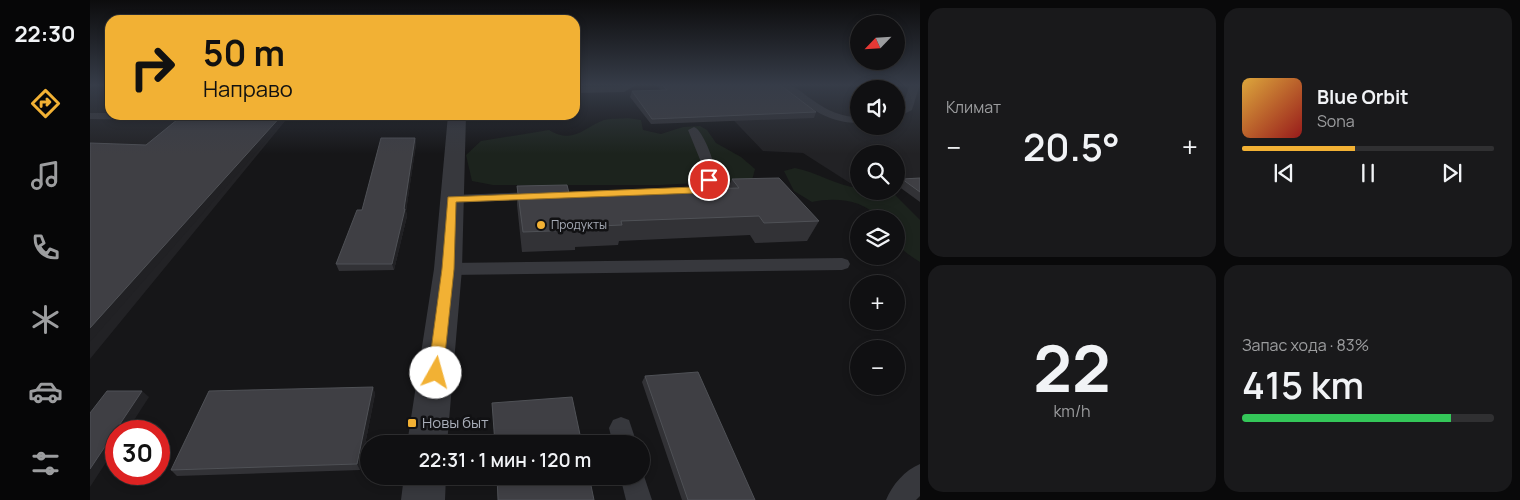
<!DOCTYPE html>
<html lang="ru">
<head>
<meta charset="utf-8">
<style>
  :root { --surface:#101012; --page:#19191b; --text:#f1f3f6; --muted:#9c9d9f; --line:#303032; --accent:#f2b134 }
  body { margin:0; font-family:Manrope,sans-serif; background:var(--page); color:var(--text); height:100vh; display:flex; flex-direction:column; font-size:19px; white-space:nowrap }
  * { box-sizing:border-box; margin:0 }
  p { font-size:16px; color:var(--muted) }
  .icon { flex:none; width:28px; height:28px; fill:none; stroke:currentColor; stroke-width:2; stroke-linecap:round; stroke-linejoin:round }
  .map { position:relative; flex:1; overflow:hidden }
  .panel { display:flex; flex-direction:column; gap:8px; padding:8px; background:#09090a; width:600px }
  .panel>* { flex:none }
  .guide { position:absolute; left:15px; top:15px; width:475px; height:105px; border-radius:15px; box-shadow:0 2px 8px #0003,0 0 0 1px var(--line); background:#f2b134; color:#111; overflow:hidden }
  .needle { width:32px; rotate:245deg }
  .controls { position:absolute; left:760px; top:15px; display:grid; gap:10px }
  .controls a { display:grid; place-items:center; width:55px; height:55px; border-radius:50%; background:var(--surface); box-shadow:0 2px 8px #0003,0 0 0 1px var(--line); font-size:25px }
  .speed { position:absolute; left:15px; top:420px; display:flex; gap:10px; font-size:25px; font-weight:700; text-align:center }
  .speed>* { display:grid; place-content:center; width:65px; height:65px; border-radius:50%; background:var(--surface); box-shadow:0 2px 8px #0003,0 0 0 1px var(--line); line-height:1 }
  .speed .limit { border:8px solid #d22; background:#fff; color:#111 }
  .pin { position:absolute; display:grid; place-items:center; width:42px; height:42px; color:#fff; margin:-21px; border:2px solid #fff; border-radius:50%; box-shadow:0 1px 5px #0007 }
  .me { position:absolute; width:55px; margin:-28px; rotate:7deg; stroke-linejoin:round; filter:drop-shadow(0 0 4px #0008) }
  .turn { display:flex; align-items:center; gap:18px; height:105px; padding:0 15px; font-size:22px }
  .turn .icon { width:65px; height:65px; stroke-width:2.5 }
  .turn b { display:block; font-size:35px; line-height:42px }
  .big { font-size:38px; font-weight:600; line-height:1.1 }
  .panel .tile { flex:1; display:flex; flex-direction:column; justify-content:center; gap:8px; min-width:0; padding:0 18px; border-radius:15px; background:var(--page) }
  .panel .dial { align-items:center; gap:0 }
  .dial b { font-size:65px; line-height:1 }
  .song { display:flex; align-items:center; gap:15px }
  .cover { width:60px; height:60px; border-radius:8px; background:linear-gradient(135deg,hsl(40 70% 55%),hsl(0 70% 35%)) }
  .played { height:5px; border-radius:2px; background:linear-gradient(90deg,var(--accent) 45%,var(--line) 45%) }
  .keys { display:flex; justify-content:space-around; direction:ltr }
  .heat { display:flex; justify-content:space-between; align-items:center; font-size:28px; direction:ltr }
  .charge { height:8px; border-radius:4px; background:linear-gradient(90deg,#34c759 83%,var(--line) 0) }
  .panel .tiles { flex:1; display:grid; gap:8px; grid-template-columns:repeat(2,1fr) }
  .trip { position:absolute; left:270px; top:435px; width:290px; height:50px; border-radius:25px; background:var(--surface); box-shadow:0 2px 8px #0003,0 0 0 1px var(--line); font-weight:600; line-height:50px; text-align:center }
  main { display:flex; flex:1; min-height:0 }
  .tab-bar { display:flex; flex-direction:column; width:90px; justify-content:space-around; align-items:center; background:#060607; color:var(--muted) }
  .tab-bar .icon { width:35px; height:35px }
  .tab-bar .active { color:var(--accent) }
  .tab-bar b { font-size:22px; color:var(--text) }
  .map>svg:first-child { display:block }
</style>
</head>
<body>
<main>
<nav class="tab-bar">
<b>22:30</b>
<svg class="icon active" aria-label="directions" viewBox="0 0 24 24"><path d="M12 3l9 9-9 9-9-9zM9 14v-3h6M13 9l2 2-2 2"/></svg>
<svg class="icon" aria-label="music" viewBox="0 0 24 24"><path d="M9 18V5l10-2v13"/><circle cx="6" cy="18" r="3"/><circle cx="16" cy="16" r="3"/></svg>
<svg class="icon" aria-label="phone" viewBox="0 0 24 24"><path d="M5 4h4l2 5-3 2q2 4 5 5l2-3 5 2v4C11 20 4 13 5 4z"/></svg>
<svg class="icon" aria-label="climate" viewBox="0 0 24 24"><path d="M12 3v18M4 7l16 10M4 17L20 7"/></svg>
<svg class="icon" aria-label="car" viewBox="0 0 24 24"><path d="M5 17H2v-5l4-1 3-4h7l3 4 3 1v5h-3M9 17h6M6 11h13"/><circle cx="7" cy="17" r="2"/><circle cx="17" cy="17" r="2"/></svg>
<svg class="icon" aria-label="filters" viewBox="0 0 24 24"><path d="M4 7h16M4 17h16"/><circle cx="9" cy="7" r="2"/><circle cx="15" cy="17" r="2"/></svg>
</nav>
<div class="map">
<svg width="830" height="500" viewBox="0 0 830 500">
  <rect width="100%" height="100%" fill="#161618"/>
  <!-- built -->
  <path fill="#222225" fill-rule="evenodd" d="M0 84H20V115H200L0 359Z
    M609 84H830V182L806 183V154H769V183H760L713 153 673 151ZM769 89H806V126H769Z"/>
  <!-- green -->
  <path fill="#1c231d" d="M538 118 551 120 553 130 571 134 593 127 610 126 617 130 626 143 651 157 665 169 662 180 570 185H403L382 181 376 155 391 141 459 130C484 145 494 127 514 120 521 118 531 119 538 118Z
    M705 168C727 172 746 186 769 188V191L803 193 830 220V262C807 247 806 247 806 219H790C773 199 745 197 722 202L704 191 694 171Z"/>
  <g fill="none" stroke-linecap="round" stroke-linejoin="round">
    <!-- service -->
    <path fill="#37383d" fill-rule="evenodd" d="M0 84H8L0 88Z
      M537 84H548L534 92 485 93V87L532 86Z
      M691 84C705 84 713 94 724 101 738 111 752 117 769 117V123C743 123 724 112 705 96 700 92 693 88 691 84Z
      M820 84H830L822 110 806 118V111L812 108Z
      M0 113H20V115H74L73 117 56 120 0 119Z
      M604 127C613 129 629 171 625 180 623 186 612 193 606 194L599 190 612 179 613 167 598 130Z
      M449 192 454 193 456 196 454 199 361 203 356 202 354 199 356 196 361 195Z
      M752 258 758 260 760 264 758 268 752 270 358 275 352 273 349 269 352 265 358 263Z
      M531 417 539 420 547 444H523L519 428 523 420Z
      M830 464V496L826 500H796C802 485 815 470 830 464Z
      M551 467 562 500H536L530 476H551Z"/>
    <!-- minor -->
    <path fill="#37383d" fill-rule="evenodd" d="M358 115H376L372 269 357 444H317L344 269Z
      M314 476H356L355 500H311Z"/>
  </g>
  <!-- wall -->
  <path fill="#323236" d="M565 84H689L726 112 724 118 561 124 540 97 542 91 571 90Z
    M325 138 326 144 316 211 317 216 304 270 249 271 246 264 272 210Z
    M830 178V202L808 186 812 179Z
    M642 179 729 221 717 241 665 243 660 235 529 241 528 245 485 247V250L432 252 427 205V186L479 193 638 188Z
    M555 376 665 500H592L552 382Z
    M283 387 285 394 270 470 87 476 81 470Z"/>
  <!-- shaded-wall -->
  <path fill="#212124" d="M192 115H199L0 342V328Z
    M325 138 326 144 316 211 317 216 304 270 302 264 314 209Z
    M283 387 285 394 270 470 267 464Z
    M52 391 59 397 37 431H26V447L0 487V469Z"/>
  <!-- building -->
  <path fill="#3f3f44" stroke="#4f5156" d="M571 84H689L726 112 562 119 542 91 577 90Z
    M93 115H192L0 328V143L56 145Z
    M291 138H325L314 209H315L302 264H246L267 210H272Z
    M689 178 729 221 674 223 669 216 531 221 532 225 487 227 488 230 433 232 427 186 477 185 479 193 649 188 642 179Z
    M830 178V192L812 179Z
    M608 372 665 500H598L555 376Z
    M283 387 267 464 81 470 119 391Z
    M17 391H52L0 469V413Z
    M482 397 492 444H405L402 403Z
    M407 476H499L504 500H408Z"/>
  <!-- sky -->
  <linearGradient id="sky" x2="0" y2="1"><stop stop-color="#0c0c0d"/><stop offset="0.55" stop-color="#363c48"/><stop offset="1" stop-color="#363c48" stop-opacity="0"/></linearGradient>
  <rect width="830" height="154" fill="url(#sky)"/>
  <!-- route -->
  <path fill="#f2b134" stroke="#9d7322" d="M619 177 623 180 622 182 606 193 366 202 364 269 353 373 351 377 346 379 341 377 338 373 352 269 358 197 604 187Z"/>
  <!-- markers -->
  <g fill="#f2b134" stroke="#111113" stroke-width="2">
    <circle cx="451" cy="225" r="5"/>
    <rect x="317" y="418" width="10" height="10" rx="2.5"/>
  </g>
  <g text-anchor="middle" stroke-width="5" stroke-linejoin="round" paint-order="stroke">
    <!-- poi labels -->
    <g font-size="12" fill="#a8adb8" stroke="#111113" text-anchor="start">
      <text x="461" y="229">Продукты</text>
    </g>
    <!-- near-poi labels -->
    <g font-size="15" fill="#a8adb8" stroke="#111113" text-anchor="start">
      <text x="332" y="428">Новы быт</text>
    </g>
  </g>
</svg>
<div class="controls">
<a><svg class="needle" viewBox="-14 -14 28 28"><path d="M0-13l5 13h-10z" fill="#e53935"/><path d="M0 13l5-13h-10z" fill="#9c9d9f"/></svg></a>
<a><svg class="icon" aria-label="sound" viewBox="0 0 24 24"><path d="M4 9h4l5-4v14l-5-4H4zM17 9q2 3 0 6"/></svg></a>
<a><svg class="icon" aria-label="search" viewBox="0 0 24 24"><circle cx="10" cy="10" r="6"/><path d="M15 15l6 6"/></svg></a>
<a><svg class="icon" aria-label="layers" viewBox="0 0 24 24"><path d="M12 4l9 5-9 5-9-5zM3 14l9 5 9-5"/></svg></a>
<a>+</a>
<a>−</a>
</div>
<div class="speed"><div class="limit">30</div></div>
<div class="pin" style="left:619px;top:180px;background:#d93025"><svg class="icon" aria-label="arrive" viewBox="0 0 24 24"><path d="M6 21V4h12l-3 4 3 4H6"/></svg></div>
<svg class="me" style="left:346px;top:373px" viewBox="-20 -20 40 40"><circle r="19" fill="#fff"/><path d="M0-13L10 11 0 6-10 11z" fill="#f2b134"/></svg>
<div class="trip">22:31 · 1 мин · 120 m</div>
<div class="guide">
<div class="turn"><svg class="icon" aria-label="right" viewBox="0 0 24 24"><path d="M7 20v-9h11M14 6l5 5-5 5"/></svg><div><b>50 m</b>Направо</div></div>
</div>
</div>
<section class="panel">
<div class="tiles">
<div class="tile"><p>Климат</p>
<div class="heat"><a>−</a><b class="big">20.5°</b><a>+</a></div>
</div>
<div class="tile">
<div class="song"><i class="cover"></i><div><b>Blue Orbit</b><p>Sona</p></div></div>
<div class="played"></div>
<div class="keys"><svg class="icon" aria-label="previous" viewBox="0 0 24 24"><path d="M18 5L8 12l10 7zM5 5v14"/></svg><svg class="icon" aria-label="pause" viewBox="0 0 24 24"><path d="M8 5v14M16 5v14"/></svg><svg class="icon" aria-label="next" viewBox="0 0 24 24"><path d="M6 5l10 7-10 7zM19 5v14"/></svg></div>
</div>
<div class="tile dial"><b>22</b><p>km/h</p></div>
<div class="tile"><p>Запас хода · 83%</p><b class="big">415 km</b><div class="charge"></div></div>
</div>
</section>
</main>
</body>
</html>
